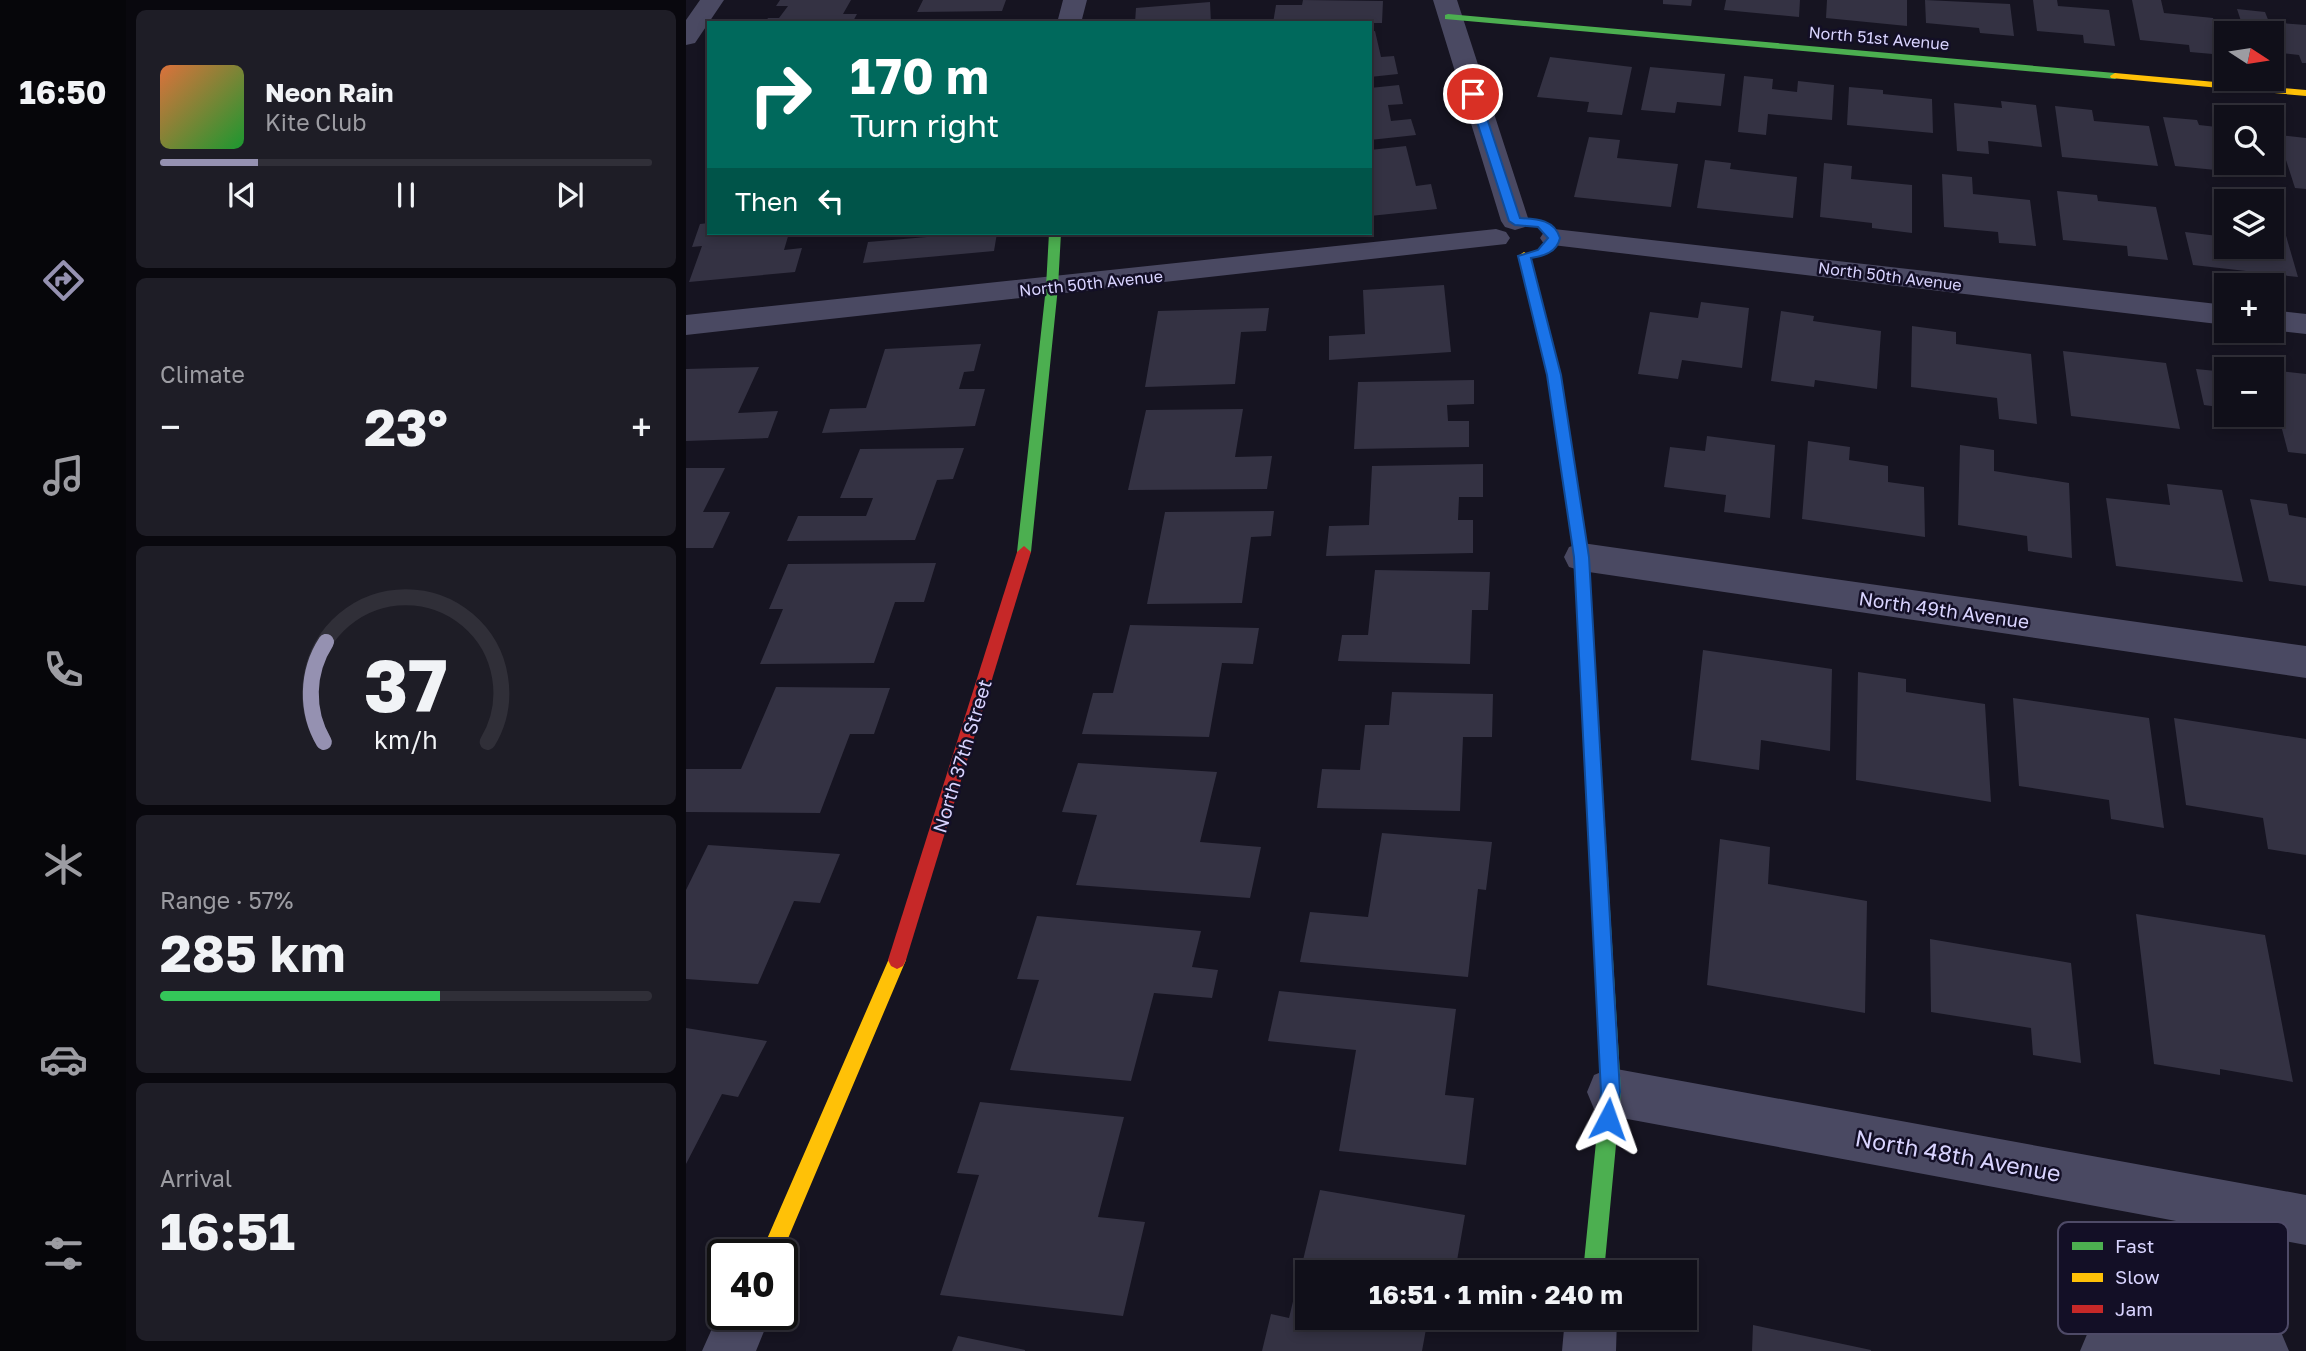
<!DOCTYPE html>
<html lang="en">
<head>
<meta charset="utf-8">
<style>
  :root { --surface:#100f19; --page:#1e1d26; --text:#f1f3f6; --muted:#9c9ca2; --line:#302f38; --accent:#9591b1 }
  body { margin:0; font-family:"Golos Text",sans-serif; background:var(--page); color:var(--text); height:100vh; display:flex; flex-direction:column; font-size:26px; white-space:nowrap }
  * { box-sizing:border-box; margin:0 }
  p { font-size:23px; color:var(--muted) }
  .icon { flex:none; width:38px; height:38px; fill:none; stroke:currentColor; stroke-width:2; stroke-linecap:round; stroke-linejoin:round }
  .map { position:relative; flex:1; overflow:hidden }
  .details { display:flex; flex-direction:column; gap:10px; padding:10px; background:#09080e; width:560px }
  .details>* { flex:none }
  .banner { position:absolute; left:21px; top:21px; width:665px; height:214px; border-radius:0px; box-shadow:0 4px 10px #0003,0 0 0 2px var(--line); background:#00695c; color:#fff; overflow:hidden }
  .needle { width:46px; rotate:102deg }
  .controls { position:absolute; left:1528px; top:21px; display:grid; gap:14px }
  .controls a { display:grid; place-items:center; width:70px; height:70px; border-radius:0px; background:var(--surface); box-shadow:0 4px 10px #0003,0 0 0 2px var(--line); font-size:35px }
  .speed { position:absolute; left:21px; top:1239px; display:flex; gap:14px; font-size:35px; font-weight:700; text-align:center }
  .speed>* { display:grid; place-content:center; width:91px; height:91px; border-radius:50%; background:var(--surface); box-shadow:0 4px 10px #0003,0 0 0 2px var(--line); line-height:1 }
  .speed .limit { border:4px solid #111; border-radius:10px; background:#fff; color:#111 }
  .pin { position:absolute; display:grid; place-items:center; width:60px; height:60px; color:#fff; margin:-30px; border:4px solid #fff; border-radius:50%; box-shadow:0 2px 7px #0007 }
  .me { position:absolute; width:77px; margin:-38px; rotate:4deg; stroke-linejoin:round; filter:drop-shadow(0 0 5px #0008) }
  .turn { display:flex; align-items:center; gap:24px; height:147px; padding:0 28px; font-size:32px }
  .turn .icon { width:91px; height:91px; stroke-width:2.5 }
  .turn b { display:block; font-size:49px; line-height:60px }
  .then { display:flex; align-items:center; height:66px; padding:0 28px; background:#0003; gap:14px; font-size:26px }
  .big { font-size:52px; font-weight:700; line-height:1.1 }
  .details .tile { flex:1; display:flex; flex-direction:column; justify-content:center; gap:10px; min-width:0; padding:0 24px; border-radius:10px; background:var(--page) }
  .details .dial { align-items:center; gap:0 }
  .dial svg { height:182px; overflow:visible; fill:none; stroke:var(--line); stroke-width:7; stroke-linecap:round; text-anchor:middle }
  .dial text { fill:var(--text); stroke:none }
  .song { display:flex; align-items:center; gap:21px }
  .cover { width:84px; height:84px; border-radius:10px; background:linear-gradient(135deg,hsl(20 70% 55%),hsl(130 70% 35%)) }
  .played { height:7px; border-radius:4px; background:linear-gradient(90deg,var(--accent) 20%,var(--line) 20%) }
  .keys { display:flex; justify-content:space-around; direction:ltr }
  .heat { display:flex; justify-content:space-between; align-items:center; font-size:38px; direction:ltr }
  .charge { height:10px; border-radius:5px; background:linear-gradient(90deg,#34c759 57%,var(--line) 0) }
  .trip { position:absolute; left:609px; top:1260px; width:402px; height:70px; border-radius:0px; background:var(--surface); box-shadow:0 4px 10px #0003,0 0 0 2px var(--line); font-weight:700; line-height:70px; text-align:center }
  main { display:flex; flex:1; min-height:0 }
  .tab-bar { display:flex; flex-direction:column; width:126px; justify-content:space-around; align-items:center; background:#06060a; color:var(--muted) }
  .tab-bar .icon { width:49px; height:49px }
  .tab-bar .current { color:var(--accent) }
  .tab-bar b { font-size:32px; color:var(--text) }
  .map>svg:first-child { display:block }
</style>
</head>
<body>
<main>
<nav class="tab-bar">
<b>16:50</b>
<svg class="icon current" aria-label="directions" viewBox="0 0 24 24"><path d="M12 3l9 9-9 9-9-9zM9 14v-3h6M13 9l2 2-2 2"/></svg>
<svg class="icon" aria-label="music" viewBox="0 0 24 24"><path d="M9 18V5l10-2v13"/><circle cx="6" cy="18" r="3"/><circle cx="16" cy="16" r="3"/></svg>
<svg class="icon" aria-label="phone" viewBox="0 0 24 24"><path d="M5 4h4l2 5-3 2q2 4 5 5l2-3 5 2v4C11 20 4 13 5 4z"/></svg>
<svg class="icon" aria-label="climate" viewBox="0 0 24 24"><path d="M12 3v18M4 7l16 10M4 17L20 7"/></svg>
<svg class="icon" aria-label="car" viewBox="0 0 24 24"><path d="M5 17H2v-5l4-1 3-4h7l3 4 3 1v5h-3M9 17h6M6 11h13"/><circle cx="7" cy="17" r="2"/><circle cx="17" cy="17" r="2"/></svg>
<svg class="icon" aria-label="filters" viewBox="0 0 24 24"><path d="M4 7h16M4 17h16"/><circle cx="9" cy="7" r="2"/><circle cx="15" cy="17" r="2"/></svg>
</nav>
<section class="details">
<div class="tile">
<div class="song"><i class="cover"></i><div><b>Neon Rain</b><p>Kite Club</p></div></div>
<div class="played"></div>
<div class="keys"><svg class="icon" aria-label="previous" viewBox="0 0 24 24"><path d="M18 5L8 12l10 7zM5 5v14"/></svg><svg class="icon" aria-label="pause" viewBox="0 0 24 24"><path d="M8 5v14M16 5v14"/></svg><svg class="icon" aria-label="next" viewBox="0 0 24 24"><path d="M6 5l10 7-10 7zM19 5v14"/></svg></div>
</div>
<div class="tile"><p>Climate</p>
<div class="heat"><a>−</a><b class="big">23°</b><a>+</a></div>
</div>
<div class="tile dial"><svg viewBox="0 0 100 80">
<path d="M14 69A42 42 0 1 1 86 69"/>
<path d="M14 69A42 42 0 0 1 15 25" stroke="#9591b1"/>
<text x="50" y="56" font-size="32" font-weight="700">37</text>
<text x="50" y="72" font-size="11">km/h</text>
</svg></div>
<div class="tile"><p>Range · 57%</p><b class="big">285 km</b><div class="charge"></div></div>
<div class="tile"><p>Arrival</p><b class="big">16:51</b></div>
</section>
<div class="map">
<svg width="1620" height="1351" viewBox="0 0 1620 1351">
  <rect width="100%" height="100%" fill="#161421"/>
  <!-- building -->
  <path fill="#343243" d="M94 0H165L157 14H171L166 23H79L82 18H93L102 6H90Z
    M237 0H320L316 11 231 12Z
    M617 0 697 1 696 23H587L590 5H616Z
    M977 0H1006L1005 6 977 4Z
    M1040 0H1114L1113 17 1038 10Z
    M1141 0H1221V26L1140 18Z
    M1239 0 1324 4 1328 36 1294 33 1293 28 1240 23Z
    M1347 0H1371L1372 6 1423 10 1429 46 1398 43 1397 35 1351 31Z
    M1446 0H1475L1478 13 1527 18 1538 55 1504 52 1503 45 1454 40Z
    M524 2 525 23H449L450 8Z
    M1551 9 1579 12 1583 22 1620 25V63H1616L1613 55 1586 52V33H1559Z
    M689 31 695 57 708 56 712 74 684 77V32Z
    M864 57 946 67 936 115 901 112 903 102 851 97Z
    M964 67 1039 74 1035 106 991 102 989 113 955 110Z
    M1058 76 1087 79 1086 89 1111 92 1112 81 1148 85 1146 120 1082 114 1080 135 1052 132Z
    M713 85 717 104 702 105 705 121 725 119 730 135 684 140V88Z
    M1163 87 1197 90V94L1246 99 1247 133 1161 125Z
    M1315 101 1350 105 1356 147 1302 141 1303 154 1271 151 1268 103 1316 108Z
    M1369 106 1406 110 1408 121 1463 126 1472 166 1376 157Z
    M1477 117 1511 120 1513 125 1540 128V163H1577L1581 175 1489 166Z
    M1592 135 1620 138V189L1609 188Z
    M903 137 934 140 931 158 992 164 985 207 888 197Z
    M720 146 730 186 745 184 751 209 684 216V150Z
    M1019 160 1045 163 1044 169 1111 177 1107 218 1011 208Z
    M1138 163 1166 166 1165 179 1226 185V233L1186 228V223L1134 217Z
    M1256 174 1286 177 1287 194 1344 200 1350 246 1313 243 1312 232 1258 227Z
    M1371 191 1411 195 1412 201 1470 207 1482 260 1442 256 1441 246 1377 240Z
    M1586 215H1594L1612 277 1507 265 1499 232 1540 237V247H1586Z
    M23 223V233H103L98 250 116 248 109 272 3 282 16 246 6 247 14 224Z
    M242 233H311L308 251 177 263 182 242 241 237Z
    M758 285 765 352 643 360V336L679 334 677 290Z
    M1015 302 1063 308 1056 368 996 360 992 379 952 374 964 312 1012 318Z
    M583 308 580 331 555 332 549 384 459 387 472 311Z
    M1095 311 1128 316 1127 321 1195 331 1191 389 1129 380 1128 387 1085 381Z
    M1226 326 1270 332V344L1345 354 1351 424 1313 419 1311 398 1225 387Z
    M295 344 288 371 278 372 273 389H299L289 426 136 433 144 409 180 408 199 349Z
    M1377 351 1480 363 1494 429 1385 416Z
    M73 367 52 413 92 411 82 438 0 441V369Z
    M1510 369 1540 372V408L1518 405Z
    M1586 370 1620 374V454L1602 452 1592 414 1586 413Z
    M788 380V404L761 405 762 421H783V447L668 449 672 382Z
    M557 409 549 457 586 456 581 489 442 490 460 410Z
    M1021 436 1089 445 1084 518 1038 512 1040 495 978 487 984 447 1019 451Z
    M1122 441 1164 447 1163 460 1202 466V482L1238 487 1239 537 1116 519Z
    M1274 445 1308 450V471L1383 483 1386 558 1342 551 1341 536 1272 525Z
    M278 448 267 479 251 480 229 540 101 541 112 516H180L187 498H154L174 449Z
    M797 464V497H773L772 520H787V553L640 556 643 526 683 525 686 466Z
    M0 468H39L17 512H44L27 548H0Z
    M1481 484 1536 490 1557 582 1430 566 1420 498 1484 505Z
    M1564 499 1601 504 1603 515 1620 518V586L1583 581Z
    M588 511 585 536 565 537 556 603 461 604 479 512Z
    M250 563 238 602H209L188 663 74 664 97 609H83L102 564Z
    M689 570 804 572 802 610H786L784 664 652 661 656 635H682Z
    M444 625 573 628 567 664 536 663 523 737 396 734 407 693H427Z
    M1017 650 1146 669 1144 751 1075 740 1073 770 1005 760Z
    M1172 672 1220 679V692L1299 704 1305 802 1170 780Z
    M90 687 204 688 188 734H164L134 813 0 812V769H55Z
    M706 692 807 694 806 737H777L774 811 631 808 636 769 674 770 679 725H703Z
    M1327 698 1463 718 1478 828 1425 819 1423 800 1333 786Z
    M1488 718 1620 739V855L1582 849 1577 818 1500 805Z
    M392 763 531 772 514 842 575 847 564 898 390 885 411 815 376 812Z
    M696 833 806 842 800 890 792 889 782 977 614 962 624 912 682 917Z
    M1034 839 1084 847 1082 884 1181 901 1179 1013 1021 985Z
    M22 845 154 854 134 903 108 901 72 984 0 979V890Z
    M1450 914 1579 935 1607 1082 1534 1069V1075L1468 1064Z
    M351 916 515 931 506 967 532 970 526 998 468 993 445 1081 324 1070 353 980 331 979Z
    M1244 939 1385 963 1395 1063 1347 1055 1345 1028 1245 1012Z
    M593 991 770 1009 759 1095 788 1098 780 1165 653 1151 670 1050 582 1041Z
    M0 1028 81 1041 52 1097 36 1094 0 1164Z
    M294 1102 438 1117 412 1217 459 1222 437 1316 254 1295 293 1175 271 1173Z
    M634 1190 779 1215 769 1272H621V1318H742L736 1351H576L585 1314 603 1318Z
    M1067 1325 1185 1350V1351H1066Z
    M272 1336 339 1350V1351H266Z"/>
  <g fill="none" stroke-linecap="round" stroke-linejoin="round">
    <!-- street -->
    <path fill="#4a4962" fill-rule="evenodd" d="M14 0H38L9 43 0 45V20Z
      M377 0H401L395 23H371Z
      M747 0H771L843 221 839 227 829 230 819 227 815 221Z
      M810 229 820 232 824 238 820 244 0 335V315Z
      M868 229 1540 305V325L858 244 854 238 858 232Z
      M1586 310 1620 314V334L1586 330Z
      M896 543 1620 646V678L896 571 883 567 878 557 883 547Z
      M925 1068 1620 1195V1245L925 1116 908 1109 901 1092 908 1075Z
      M37 1304V1314H85L70 1351H16Z
      M1480 1305 1576 1324 1595 1332 1603 1351H1394L1402 1332Z
      M879 1318H931L930 1351H876Z"/>
    <!-- fast -->
    <path fill="#4caf50" fill-rule="evenodd" d="M762 14 1429 73 1434 76 1429 79 759 19V15Z
      M363 233H375L372 287 345 552 338 558 331 552 360 287Z
      M908 769 914 771 916 776 935 1092 918 1272H897L915 1092 900 776 902 771Z"/>
    <!-- slow -->
    <path fill="#ffc107" fill-rule="evenodd" d="M1429 73 1620 90V96L1425 78 1424 76Z
      M838 252 844 256 875 375 903 557 916 776 914 781 908 783 902 781 900 776 889 557 861 375 832 256Z
      M211 951 217 954 220 960 95 1255H74L205 954Z"/>
    <!-- jam -->
    <path fill="#c62828" fill-rule="evenodd" d="M338 546 345 552 220 960 217 966 211 969 205 966 202 960 331 552Z"/>
  </g>
  <!-- route -->
  <path fill="#1a73e8" stroke="#114b97" stroke-width="2" d="M784 91 793 94 834 218C850 219 868 219 874 238 871 252 858 256 845 258L875 375 903 557 934 1092 929 1126 922 1129 915 1126 912 1119 915 1092 888 557 861 375 832 256 852 250 862 238 852 227 829 225 823 221 782 94Z"/>
  <g text-anchor="middle" stroke-width="5" stroke-linejoin="round" paint-order="stroke">
    <!-- far-street labels -->
    <g font-size="16" fill="#d9d4ff" stroke="#130f26">
      <text transform="translate(1193 38) rotate(5)" y="6">North 51st Avenue</text>
      <text transform="translate(1204 276) rotate(7)" y="6">North 50th Avenue</text>
      <text transform="translate(405 283) rotate(-6)" y="6">North 50th Avenue</text>
    </g>
    <!-- street labels -->
    <g font-size="19" fill="#d9d4ff" stroke="#130f26">
      <text transform="translate(1258 610) rotate(8)" y="7">North 49th Avenue</text>
      <text transform="translate(276 756) rotate(-73)" y="7">North 37th Street</text>
    </g>
    <!-- near-street labels -->
    <g font-size="23" fill="#d9d4ff" stroke="#130f26">
      <text transform="translate(1272 1156) rotate(10)" y="8">North 48th Avenue</text>
    </g>
  </g>
  <!-- legend -->
  <rect x="1372" y="1222" width="230" height="112" rx="10" fill="#130f26" stroke="#4e4a67" stroke-width="2"/>
  <rect x="1386" y="1242" width="31" height="8" fill="#4caf50"/>
  <rect x="1386" y="1273" width="31" height="9" fill="#ffc107"/>
  <rect x="1386" y="1305" width="31" height="8" fill="#c62828"/>
  <g font-size="19" fill="#d9d4ff">
    <text x="1429" y="1253">Fast</text>
    <text x="1429" y="1284">Slow</text>
    <text x="1429" y="1316">Jam</text>
  </g>
</svg>
<div class="controls">
<a><svg class="needle" viewBox="-14 -14 28 28"><path d="M0-13l5 13h-10z" fill="#e53935"/><path d="M0 13l5-13h-10z" fill="#9c9ca2"/></svg></a>
<a><svg class="icon" aria-label="search" viewBox="0 0 24 24"><circle cx="10" cy="10" r="6"/><path d="M15 15l6 6"/></svg></a>
<a><svg class="icon" aria-label="layers" viewBox="0 0 24 24"><path d="M12 4l9 5-9 5-9-5zM3 14l9 5 9-5"/></svg></a>
<a>+</a>
<a>−</a>
</div>
<div class="speed"><div class="limit">40</div></div>
<div class="pin" style="left:787px;top:94px;background:#d93025"><svg class="icon" aria-label="arrive" viewBox="0 0 24 24"><path d="M6 21V4h12l-3 4 3 4H6"/></svg></div>
<svg class="me" style="left:922px;top:1119px" viewBox="-20 -20 40 40"><path d="M0-17L14 15 0 8-14 15z" fill="#1a73e8" stroke="#fff" stroke-width="4"/></svg>
<div class="trip">16:51 · 1 min · 240 m</div>
<div class="banner">
<div class="turn"><svg class="icon" aria-label="right" viewBox="0 0 24 24"><path d="M7 20v-9h11M14 6l5 5-5 5"/></svg><div><b>170 m</b>Turn right</div></div>
<div class="then">Then<svg class="icon" aria-label="left" viewBox="0 0 24 24"><path d="M17 20v-9H6M10 6l-5 5 5 5"/></svg></div>
</div>
</div>
</main>
</body>
</html>
